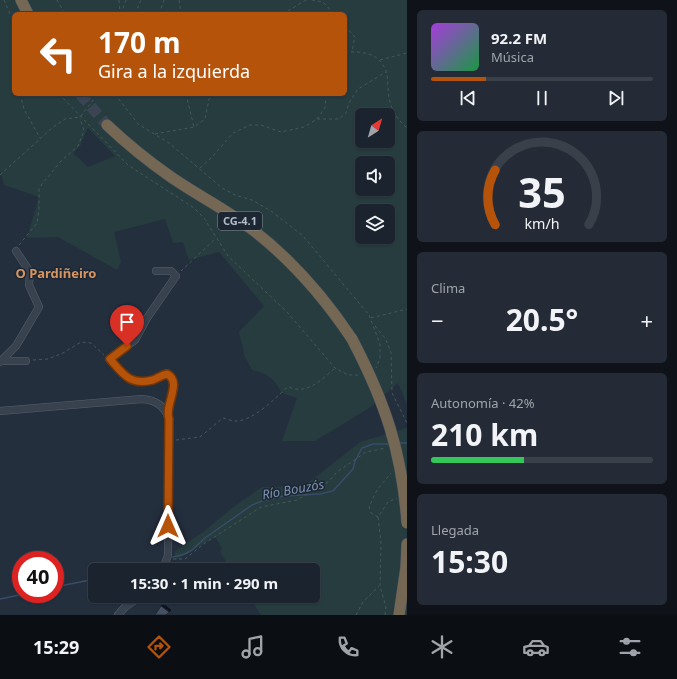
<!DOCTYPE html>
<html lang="es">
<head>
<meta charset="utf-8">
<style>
  :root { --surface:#1b232e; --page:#242b36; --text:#f1f3f6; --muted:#a0a4aa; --line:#39404a; --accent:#b45309 }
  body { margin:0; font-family:"Noto Sans",sans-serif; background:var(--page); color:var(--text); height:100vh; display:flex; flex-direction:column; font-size:15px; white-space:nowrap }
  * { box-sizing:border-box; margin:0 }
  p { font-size:13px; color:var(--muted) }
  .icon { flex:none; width:22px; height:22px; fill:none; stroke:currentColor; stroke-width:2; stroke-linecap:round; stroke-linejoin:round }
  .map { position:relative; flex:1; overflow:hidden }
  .details { display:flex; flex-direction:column; gap:10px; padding:10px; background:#0f1319; width:270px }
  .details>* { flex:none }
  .banner { position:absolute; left:12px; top:12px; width:335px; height:84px; border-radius:6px; box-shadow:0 1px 3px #0004,0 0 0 1px var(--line); background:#b45309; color:#fff; overflow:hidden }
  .needle { width:26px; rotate:37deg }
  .tools { position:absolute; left:355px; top:108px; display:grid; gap:8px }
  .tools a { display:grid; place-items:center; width:40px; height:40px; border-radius:6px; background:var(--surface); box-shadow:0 1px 3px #0004,0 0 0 1px var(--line); font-size:20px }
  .speed { position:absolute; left:12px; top:551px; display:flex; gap:8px; font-size:20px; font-weight:700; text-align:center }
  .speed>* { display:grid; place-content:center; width:52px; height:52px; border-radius:50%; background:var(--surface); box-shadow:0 1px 3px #0004,0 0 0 1px var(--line); line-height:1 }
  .speed .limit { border:6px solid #d22; background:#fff; color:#111 }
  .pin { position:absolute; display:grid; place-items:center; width:34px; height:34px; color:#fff; margin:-41px -17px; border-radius:50% 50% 50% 0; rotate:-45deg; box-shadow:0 0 4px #0007 }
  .pin .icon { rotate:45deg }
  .me { position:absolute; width:44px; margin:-22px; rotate:0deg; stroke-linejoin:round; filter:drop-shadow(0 0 3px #0008) }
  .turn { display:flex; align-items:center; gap:14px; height:84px; padding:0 20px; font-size:18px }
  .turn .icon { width:52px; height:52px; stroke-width:2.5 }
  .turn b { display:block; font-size:28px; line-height:34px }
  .big { font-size:30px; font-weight:700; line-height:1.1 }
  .details .card { flex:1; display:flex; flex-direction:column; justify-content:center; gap:6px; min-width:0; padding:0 14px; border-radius:6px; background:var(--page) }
  .details .dial { align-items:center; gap:0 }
  .dial svg { height:104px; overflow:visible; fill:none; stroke:var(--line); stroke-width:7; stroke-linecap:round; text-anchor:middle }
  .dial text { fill:var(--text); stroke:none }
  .song { display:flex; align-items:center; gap:12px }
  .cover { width:48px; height:48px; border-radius:6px; background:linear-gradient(135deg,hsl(280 70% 55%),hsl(140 70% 35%)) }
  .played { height:4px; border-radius:2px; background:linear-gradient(90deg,var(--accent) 25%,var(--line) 25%) }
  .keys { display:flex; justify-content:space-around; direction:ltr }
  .heat { display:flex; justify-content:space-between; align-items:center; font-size:22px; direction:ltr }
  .charge { height:6px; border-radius:3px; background:linear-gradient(90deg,#34c759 42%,var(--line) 0) }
  .trip { position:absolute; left:88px; top:563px; width:232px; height:40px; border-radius:6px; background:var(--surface); box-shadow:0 1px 3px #0004,0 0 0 1px var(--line); font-weight:700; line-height:40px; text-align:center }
  .tab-bar { display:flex; height:64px; justify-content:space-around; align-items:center; background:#0b0e12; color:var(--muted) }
  .tab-bar .icon { width:28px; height:28px }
  .tab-bar .active { color:var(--accent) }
  .tab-bar b { font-size:18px; color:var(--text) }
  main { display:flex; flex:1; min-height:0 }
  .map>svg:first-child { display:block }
</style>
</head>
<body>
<main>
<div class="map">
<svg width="407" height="615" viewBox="0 0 407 615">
  <defs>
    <filter id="shadow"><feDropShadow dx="2" dy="-2" stdDeviation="0" flood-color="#0009"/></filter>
  </defs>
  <rect width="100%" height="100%" fill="#242f3e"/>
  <!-- green -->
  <path fill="#263c3f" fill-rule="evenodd" d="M0 0H407V404L398 383 371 407 315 441H282L297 398 282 393C274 379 268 373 252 370L245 357 239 332 264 306 219 252 189 260 183 242 173 243 165 219 114 232 121 262 117 270 58 237 27 238 39 197 4 185 0 170ZM14 14H345V94H14ZM362 115H388V141H362ZM88 128 115 156 88 167 73 153 80 146ZM362 163H388V189H362ZM362 211H388V237H362Z
    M407 428V615H261L249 596H313V570H231L220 552 222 548 215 537 176 560 174 552 207 529 232 508 262 487 304 486 360 442Z"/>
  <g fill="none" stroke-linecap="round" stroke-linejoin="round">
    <!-- stream -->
    <path stroke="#394c67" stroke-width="1.5" d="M399 443H407
      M173 557 185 554 192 550 205 538 252 505 262 501 283 496 320 494 333 491 353 469 355 461 362 448 373 444H389
      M156 570 158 568
      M55 587 95 579
      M0 599 24 594"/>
  </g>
  <!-- building -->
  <path fill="#455162" stroke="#1f2835" filter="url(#shadow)" d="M161 606 169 612 166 615H155Z"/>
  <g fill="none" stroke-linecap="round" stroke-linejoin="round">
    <!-- highway-tunnel -->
    <path stroke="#3a4453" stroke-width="11" stroke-dasharray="11 5.5" stroke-linecap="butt" d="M80 94 107 125"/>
    <defs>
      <path id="minor" d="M156 271H171L176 276 147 318 135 340 109 359C123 374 131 386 153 380 158 378 162 375 167 373L171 376 174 388 167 413
        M1 361H26
        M0 362 16 346 39 307 29 285 30 272 16 251
        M0 411 142 399C156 400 165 406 169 419L168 555 163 570
        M118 615 125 607 141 596"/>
      <path id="highway" d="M21 0 28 14
        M107 125C127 144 148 161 171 177 197 195 227 210 253 230 293 261 324 297 352 339
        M399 615 406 567 407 544"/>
    </defs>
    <!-- minor casing -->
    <use href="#minor" stroke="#565f6c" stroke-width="8"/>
    <!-- highway casing -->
    <use href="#highway" stroke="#434c59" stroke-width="12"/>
    <!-- path -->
    <path stroke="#44595c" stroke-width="1" stroke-dasharray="3 3" stroke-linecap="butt" d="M4 0 14 23
      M57 0 65 14
      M119 0 120 13
      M179 0 181 14
      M312 0 323 2 334 14
      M121 14 126 0
      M135 14 141 0
      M159 14 164 0
      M283 14 306 0
      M345 26 355 37 352 51
      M14 37 12 55 14 72
      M345 52C362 51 380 53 386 71 389 81 387 93 390 102 393 113 399 121 407 128
      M380 60 407 53
      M20 94 24 109 40 138
      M59 94 128 165 194 208 204 218 228 256 287 312 335 368 348 375H360
      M115 94 138 124 169 143 222 188 235 195 252 200 271 211 303 236 369 315 380 344V358L376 368
      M186 94 194 127
      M317 119H339L346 113 349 103 358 89 386 72
      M155 134 194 127 205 119 209 99 213 94
      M200 168 212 157 233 133 250 125H261L281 132 304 127 317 119 325 108 326 94
      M0 175 52 128 65 119 80 117 98 94
      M19 245 37 223 39 209V189L42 184 62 160 78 146 84 131 80 118
      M181 271 215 239
      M371 318 407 309
      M375 326 385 338 391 352 392 393 407 423
      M33 360 48 359 63 353 81 342 91 343 104 355
      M176 440 200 437 223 418C227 419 232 421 236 421 252 421 274 400 285 389L289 387C307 395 321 380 334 369
      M378 517 371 513 369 507 377 490 391 473
      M173 559H185L205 543 261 507 297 500 328 482 337 472 366 452 386 448
      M356 615 363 602 379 586
      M385 615 386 607 380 586 381 543 378 517 388 502 397 498"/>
    <!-- minor -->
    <use href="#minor" stroke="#38414e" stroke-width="7"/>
    <!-- highway -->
    <use href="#highway" stroke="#746855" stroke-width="11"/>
    <defs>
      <path id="highway-bridge" d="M352 339C385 402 402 452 407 523"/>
    </defs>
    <!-- highway-bridge casing -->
    <use href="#highway-bridge" stroke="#434c59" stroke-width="12" stroke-linecap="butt"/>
    <!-- highway-bridge -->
    <use href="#highway-bridge" stroke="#746855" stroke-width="11"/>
  </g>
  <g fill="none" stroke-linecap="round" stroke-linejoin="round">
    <defs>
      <path id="route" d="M127 346 110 359C123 374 130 386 153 380 158 378 162 375 167 374 183 382 164 405 169 419L168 526"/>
    </defs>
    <!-- route casing -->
    <use href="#route" stroke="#753606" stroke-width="10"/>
    <!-- route -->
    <use href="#route" stroke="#b45309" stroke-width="7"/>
  </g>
  <g text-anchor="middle" stroke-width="3" stroke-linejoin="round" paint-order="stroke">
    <!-- shield labels -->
    <rect fill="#1d2633" stroke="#878f9c" stroke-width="1" x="218" y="212" width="44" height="18" rx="3"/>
    <g font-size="11" font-weight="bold" fill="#b4bcc9">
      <text x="240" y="225">CG-4.1</text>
    </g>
    <!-- neighbourhood labels -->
    <g font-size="13" font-weight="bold" fill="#d59563" stroke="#1d2633">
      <text x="56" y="278">O Pardiñeiro</text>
    </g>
    <!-- water labels -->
    <g font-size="13" font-style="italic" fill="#7c92b1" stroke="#1d2633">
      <text transform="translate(293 489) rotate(-10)" y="5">Río Bouzós</text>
    </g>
  </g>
</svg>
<div class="tools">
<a><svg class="needle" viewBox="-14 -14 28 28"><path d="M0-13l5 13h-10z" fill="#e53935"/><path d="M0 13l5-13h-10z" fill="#a0a4aa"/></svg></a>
<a><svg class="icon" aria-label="sound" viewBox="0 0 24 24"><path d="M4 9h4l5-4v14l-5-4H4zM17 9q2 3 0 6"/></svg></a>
<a><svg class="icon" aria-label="layers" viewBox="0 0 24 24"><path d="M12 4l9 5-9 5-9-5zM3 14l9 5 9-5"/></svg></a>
</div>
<div class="speed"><div class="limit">40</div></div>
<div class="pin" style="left:127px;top:346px;background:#d93025"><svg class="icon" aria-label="arrive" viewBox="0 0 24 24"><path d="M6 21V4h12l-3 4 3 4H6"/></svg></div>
<svg class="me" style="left:168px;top:526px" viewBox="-20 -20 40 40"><path d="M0-17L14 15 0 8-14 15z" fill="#b45309" stroke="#fff" stroke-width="4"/></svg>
<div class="trip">15:30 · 1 min · 290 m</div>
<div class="banner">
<div class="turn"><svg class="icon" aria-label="left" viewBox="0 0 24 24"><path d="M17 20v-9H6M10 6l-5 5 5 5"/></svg><div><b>170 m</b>Gira a la izquierda</div></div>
</div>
</div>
<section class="details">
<div class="card">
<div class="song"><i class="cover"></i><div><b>92.2 FM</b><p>Música</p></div></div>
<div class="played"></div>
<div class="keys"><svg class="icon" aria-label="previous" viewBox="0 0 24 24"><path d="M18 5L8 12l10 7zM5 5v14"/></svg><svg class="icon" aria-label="pause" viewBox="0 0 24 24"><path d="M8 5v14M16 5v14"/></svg><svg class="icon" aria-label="next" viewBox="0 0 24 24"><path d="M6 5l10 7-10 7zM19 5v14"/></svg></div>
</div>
<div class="card dial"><svg viewBox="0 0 100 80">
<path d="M14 69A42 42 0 1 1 86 69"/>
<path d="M14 69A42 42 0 0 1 14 27" stroke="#b45309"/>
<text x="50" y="56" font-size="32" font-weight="700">35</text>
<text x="50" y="72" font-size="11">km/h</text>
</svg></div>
<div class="card"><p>Clima</p>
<div class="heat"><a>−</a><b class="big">20.5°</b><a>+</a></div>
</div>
<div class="card"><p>Autonomía · 42%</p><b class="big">210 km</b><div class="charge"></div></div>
<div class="card"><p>Llegada</p><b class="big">15:30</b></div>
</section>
</main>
<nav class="tab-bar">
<b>15:29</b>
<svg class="icon active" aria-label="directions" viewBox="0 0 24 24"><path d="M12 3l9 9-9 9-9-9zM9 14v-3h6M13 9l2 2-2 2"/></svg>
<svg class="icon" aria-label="music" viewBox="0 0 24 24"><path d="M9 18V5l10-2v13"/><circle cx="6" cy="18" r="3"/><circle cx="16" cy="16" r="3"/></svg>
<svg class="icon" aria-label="phone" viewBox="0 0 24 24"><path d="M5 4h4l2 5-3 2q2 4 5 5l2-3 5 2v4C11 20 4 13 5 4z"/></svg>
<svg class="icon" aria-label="climate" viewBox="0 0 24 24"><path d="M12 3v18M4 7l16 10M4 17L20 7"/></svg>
<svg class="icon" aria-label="car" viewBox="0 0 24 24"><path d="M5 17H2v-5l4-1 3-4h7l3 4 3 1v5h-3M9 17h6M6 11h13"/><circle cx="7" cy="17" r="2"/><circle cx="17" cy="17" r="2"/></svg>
<svg class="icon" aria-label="filters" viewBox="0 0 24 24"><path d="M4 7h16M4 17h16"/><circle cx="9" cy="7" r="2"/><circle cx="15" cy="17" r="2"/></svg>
</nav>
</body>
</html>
